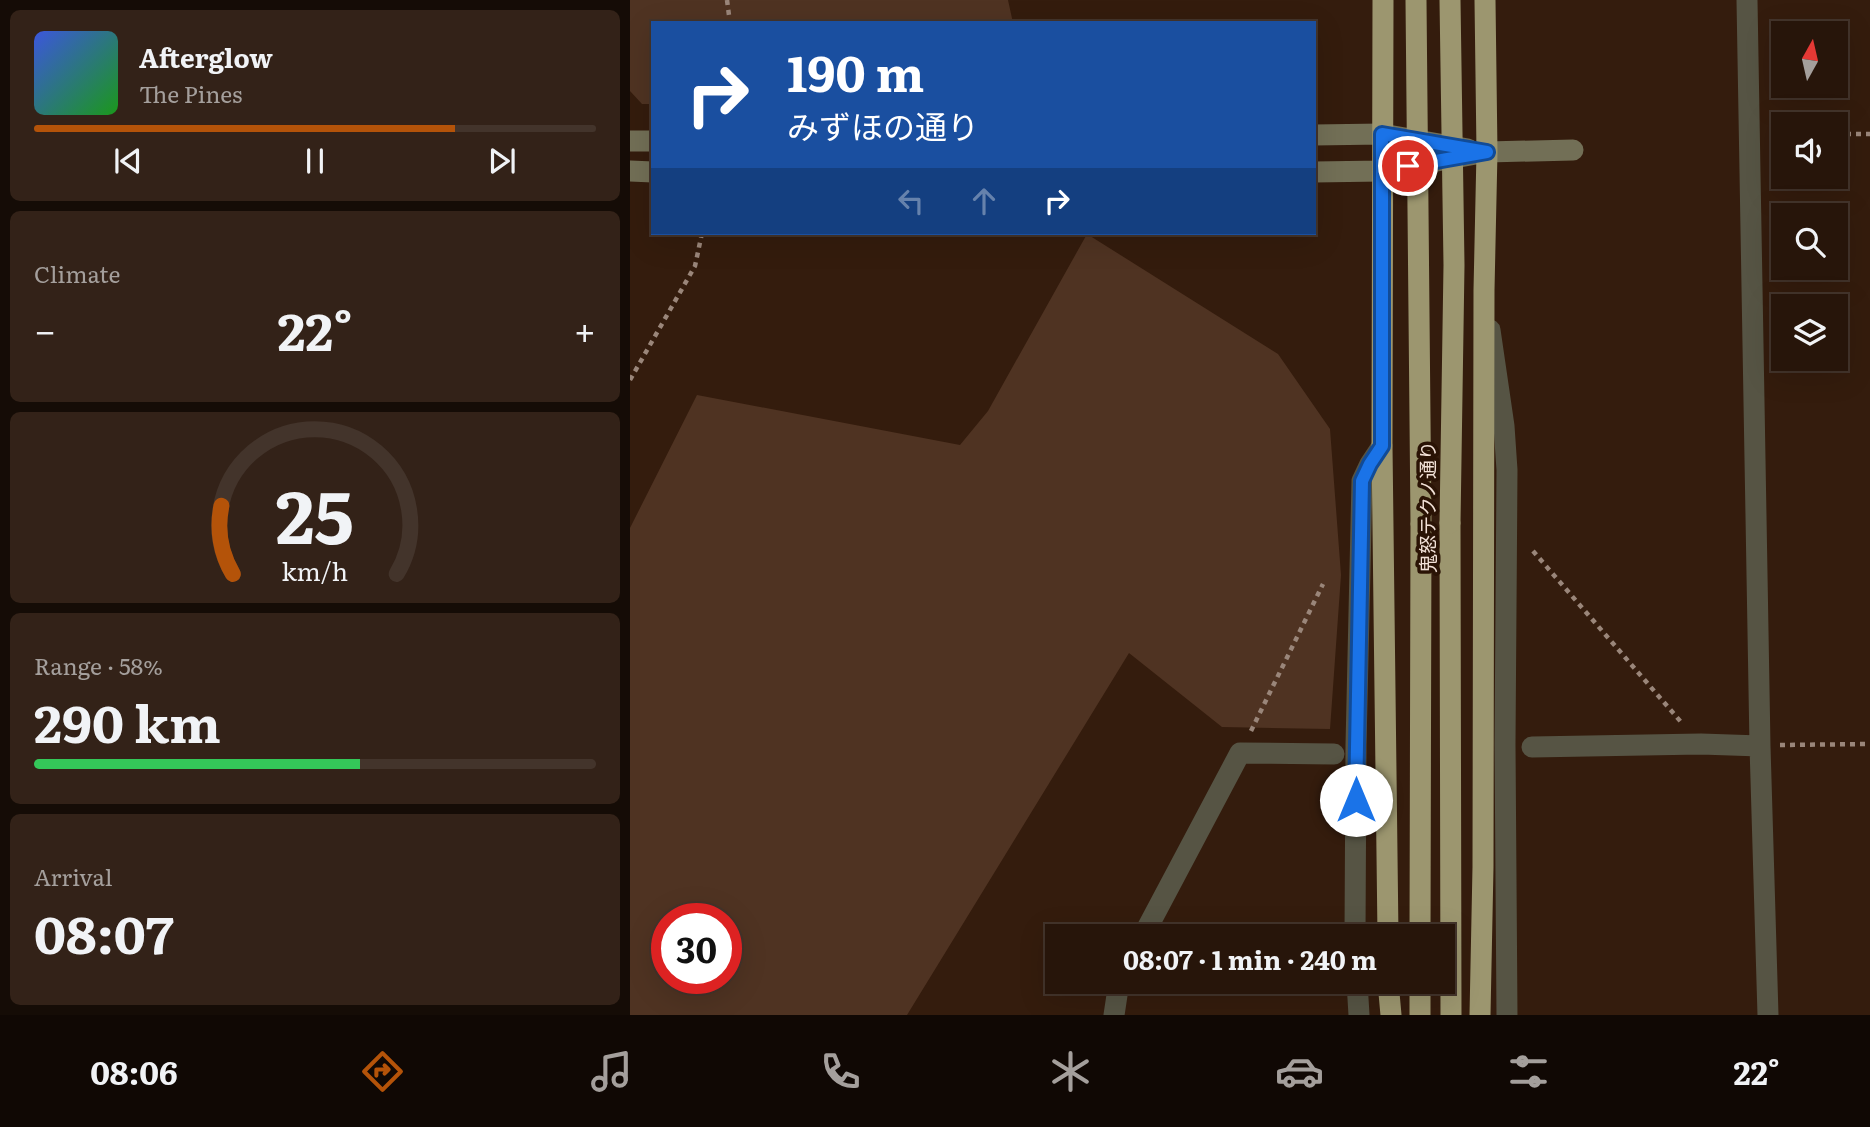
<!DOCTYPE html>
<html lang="en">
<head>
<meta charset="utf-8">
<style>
  :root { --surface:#27150a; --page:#332218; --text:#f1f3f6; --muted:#a49f9c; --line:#43342b; --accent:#b45309 }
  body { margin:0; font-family:Literata,"Noto Sans JP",serif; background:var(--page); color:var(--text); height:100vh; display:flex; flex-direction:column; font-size:26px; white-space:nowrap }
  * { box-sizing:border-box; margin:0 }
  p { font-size:23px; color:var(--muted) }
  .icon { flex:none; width:38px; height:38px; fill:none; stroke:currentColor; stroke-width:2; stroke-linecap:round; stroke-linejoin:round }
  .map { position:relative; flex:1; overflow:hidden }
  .drawer { display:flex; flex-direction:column; gap:10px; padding:10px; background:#150c06; width:630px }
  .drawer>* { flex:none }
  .hud { position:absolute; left:21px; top:21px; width:665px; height:214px; border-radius:0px; box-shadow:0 7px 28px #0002,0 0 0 2px var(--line); background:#1a4fa0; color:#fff; overflow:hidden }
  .needle { width:46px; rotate:8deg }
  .fabs { position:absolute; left:1141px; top:21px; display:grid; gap:14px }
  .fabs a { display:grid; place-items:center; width:77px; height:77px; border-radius:0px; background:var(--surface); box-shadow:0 7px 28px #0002,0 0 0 2px var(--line); font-size:35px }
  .speed { position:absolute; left:21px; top:903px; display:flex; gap:14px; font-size:35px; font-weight:700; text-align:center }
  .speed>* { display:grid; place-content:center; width:91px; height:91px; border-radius:50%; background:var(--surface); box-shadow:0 7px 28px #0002,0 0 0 2px var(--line); line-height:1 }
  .speed .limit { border:10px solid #d22; background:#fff; color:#111 }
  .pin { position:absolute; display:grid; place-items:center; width:60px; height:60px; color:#fff; margin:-30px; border:4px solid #fff; border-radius:50%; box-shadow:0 2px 7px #0007 }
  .me { position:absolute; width:77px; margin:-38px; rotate:0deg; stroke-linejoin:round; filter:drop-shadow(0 0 5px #0008) }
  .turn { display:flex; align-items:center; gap:24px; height:147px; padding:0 21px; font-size:32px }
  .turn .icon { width:91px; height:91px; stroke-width:2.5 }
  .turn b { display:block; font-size:49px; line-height:60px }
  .lanes { display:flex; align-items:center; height:66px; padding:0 21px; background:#0003; justify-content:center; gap:35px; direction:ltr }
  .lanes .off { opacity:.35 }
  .big { font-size:52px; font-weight:700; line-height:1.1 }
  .drawer .tile { flex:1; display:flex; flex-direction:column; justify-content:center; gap:10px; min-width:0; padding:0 24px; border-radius:10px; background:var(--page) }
  .drawer .dial { align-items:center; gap:0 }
  .dial svg { height:182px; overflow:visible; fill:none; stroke:var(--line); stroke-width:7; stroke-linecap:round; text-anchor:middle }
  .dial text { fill:var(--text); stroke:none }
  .song { display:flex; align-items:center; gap:21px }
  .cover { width:84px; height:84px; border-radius:10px; background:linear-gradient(135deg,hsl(230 70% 55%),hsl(120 70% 35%)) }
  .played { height:7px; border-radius:4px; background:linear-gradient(90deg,var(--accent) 75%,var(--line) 75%) }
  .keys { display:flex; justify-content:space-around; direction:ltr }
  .heat { display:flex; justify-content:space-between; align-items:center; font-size:38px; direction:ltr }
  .charge { height:10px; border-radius:5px; background:linear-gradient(90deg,#34c759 58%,var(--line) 0) }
  .trip { position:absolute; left:415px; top:924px; width:410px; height:70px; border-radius:0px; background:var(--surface); box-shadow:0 7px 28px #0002,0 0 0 2px var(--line); font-weight:700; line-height:70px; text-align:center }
  .menu { display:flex; height:112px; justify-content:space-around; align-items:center; background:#100804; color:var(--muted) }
  .menu .icon { width:49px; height:49px }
  .menu .selected { color:var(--accent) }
  .menu b { font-size:32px; color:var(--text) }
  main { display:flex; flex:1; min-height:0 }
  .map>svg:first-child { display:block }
</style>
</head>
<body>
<main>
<section class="drawer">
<div class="tile">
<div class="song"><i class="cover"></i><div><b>Afterglow</b><p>The Pines</p></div></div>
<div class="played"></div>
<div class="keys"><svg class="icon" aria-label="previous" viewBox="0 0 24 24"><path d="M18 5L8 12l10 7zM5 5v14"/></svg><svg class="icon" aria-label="pause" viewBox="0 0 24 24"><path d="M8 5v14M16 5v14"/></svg><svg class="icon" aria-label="next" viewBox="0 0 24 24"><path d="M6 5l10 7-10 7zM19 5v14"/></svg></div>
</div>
<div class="tile"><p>Climate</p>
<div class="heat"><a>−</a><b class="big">22°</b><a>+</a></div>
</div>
<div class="tile dial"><svg viewBox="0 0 100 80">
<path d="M14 69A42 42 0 1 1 86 69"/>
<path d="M14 69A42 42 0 0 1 9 39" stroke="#b45309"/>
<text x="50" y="56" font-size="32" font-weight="700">25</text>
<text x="50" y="72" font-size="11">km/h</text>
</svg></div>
<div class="tile"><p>Range · 58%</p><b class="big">290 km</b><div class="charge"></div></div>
<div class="tile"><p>Arrival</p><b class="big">08:07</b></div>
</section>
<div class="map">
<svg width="1240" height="1015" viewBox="0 0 1240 1015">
  <rect width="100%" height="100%" fill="#341c0d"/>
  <!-- green -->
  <path fill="#4f3322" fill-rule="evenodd" d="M0 0H378L383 23H23V104H12L0 91Z
    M457 234 648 354 700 429 711 575 700 729 592 727 499 653 277 1015H0V528L67 395 330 445 358 411ZM37 919H96V978H37Z"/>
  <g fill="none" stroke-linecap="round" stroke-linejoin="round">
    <!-- path -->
    <path stroke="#9a867a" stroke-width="4.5" stroke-dasharray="5 5" stroke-linecap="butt" d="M97 0 100 23
      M1140 134H1153
      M1206 134H1240
      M0 380 65 266 72 233
      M903 551 1051 722
      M621 731 693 584
      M1150 745 1240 744"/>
    <!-- street -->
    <path stroke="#565444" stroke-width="21" d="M1117 0 1130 746 1138 1015
      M860 330 874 426 877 470 875 744 877 1015
      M902 747 1071 744 1130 746
      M513 936 610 753 704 754
      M725 936 726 745 732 481 740 464 752 446
      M727 982 729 1015
      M484 1015 489 982"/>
    <!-- secondary -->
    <path stroke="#726f56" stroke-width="21" d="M684 135 752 134 838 149
      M0 141H23
      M0 171 23 172
      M684 172 752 171 857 152 943 150"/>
    <!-- highway -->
    <path stroke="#9c966f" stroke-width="21" d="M753 0 752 446 758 936
      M820 523 821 1015
      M790 936 791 524
      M758 982 761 1015
      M790 982V1015
      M850 1015 853 867 854 290 857 152 855 0"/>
    <!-- highway-bridge -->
    <path stroke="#9c966f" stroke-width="21" d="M786 0 791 524
      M820 0 824 265 820 523"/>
  </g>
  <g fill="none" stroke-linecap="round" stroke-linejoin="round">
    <defs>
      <path id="route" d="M726 800 732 481 740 464 752 446V134L857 152 778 166"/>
    </defs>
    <!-- route casing -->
    <use href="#route" stroke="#114b97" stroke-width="18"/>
    <!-- route -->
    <use href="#route" stroke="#1a73e8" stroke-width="12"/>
  </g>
  <g text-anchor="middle" stroke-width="7" stroke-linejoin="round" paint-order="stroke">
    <!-- street labels -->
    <g font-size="19" fill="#f2e1d7" stroke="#2a1305">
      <text transform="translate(798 507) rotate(-90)" y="7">鬼怒テクノ通り</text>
    </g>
  </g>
</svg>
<div class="fabs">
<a><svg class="needle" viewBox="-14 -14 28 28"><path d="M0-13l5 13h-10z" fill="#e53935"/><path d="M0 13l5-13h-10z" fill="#a49f9c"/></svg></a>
<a><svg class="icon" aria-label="sound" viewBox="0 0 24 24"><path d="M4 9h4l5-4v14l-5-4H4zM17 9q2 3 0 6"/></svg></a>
<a><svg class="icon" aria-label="search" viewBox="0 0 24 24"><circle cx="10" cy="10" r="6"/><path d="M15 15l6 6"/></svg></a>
<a><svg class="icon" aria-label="layers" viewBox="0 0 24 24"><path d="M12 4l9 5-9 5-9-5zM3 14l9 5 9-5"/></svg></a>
</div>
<div class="speed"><div class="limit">30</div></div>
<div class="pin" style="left:778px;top:166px;background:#d93025"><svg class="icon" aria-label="arrive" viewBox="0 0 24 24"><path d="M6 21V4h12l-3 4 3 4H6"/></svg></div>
<svg class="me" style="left:726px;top:800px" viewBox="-20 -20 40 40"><circle r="19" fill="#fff"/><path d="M0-13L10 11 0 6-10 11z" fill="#1a73e8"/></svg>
<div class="trip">08:07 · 1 min · 240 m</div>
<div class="hud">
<div class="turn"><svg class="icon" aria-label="right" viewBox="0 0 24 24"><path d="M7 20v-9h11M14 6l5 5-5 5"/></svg><div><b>190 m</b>みずほの通り</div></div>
<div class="lanes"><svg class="icon off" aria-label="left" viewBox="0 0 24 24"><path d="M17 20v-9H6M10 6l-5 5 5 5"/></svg><svg class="icon off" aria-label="ahead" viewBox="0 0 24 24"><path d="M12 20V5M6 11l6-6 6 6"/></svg><svg class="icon" aria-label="right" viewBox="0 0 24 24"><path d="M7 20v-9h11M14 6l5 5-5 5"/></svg></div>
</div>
</div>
</main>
<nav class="menu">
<b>08:06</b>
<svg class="icon selected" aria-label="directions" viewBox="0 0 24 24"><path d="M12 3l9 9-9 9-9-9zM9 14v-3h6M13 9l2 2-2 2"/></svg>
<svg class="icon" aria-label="music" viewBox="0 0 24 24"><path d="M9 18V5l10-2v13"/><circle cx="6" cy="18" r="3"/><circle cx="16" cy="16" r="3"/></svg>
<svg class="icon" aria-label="phone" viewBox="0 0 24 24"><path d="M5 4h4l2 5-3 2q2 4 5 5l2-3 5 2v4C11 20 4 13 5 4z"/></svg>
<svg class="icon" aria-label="climate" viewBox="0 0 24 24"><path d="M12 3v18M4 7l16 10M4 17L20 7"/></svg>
<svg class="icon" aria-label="car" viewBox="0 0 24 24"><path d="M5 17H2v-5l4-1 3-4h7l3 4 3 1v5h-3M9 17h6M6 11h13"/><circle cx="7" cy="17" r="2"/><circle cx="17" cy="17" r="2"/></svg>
<svg class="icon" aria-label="filters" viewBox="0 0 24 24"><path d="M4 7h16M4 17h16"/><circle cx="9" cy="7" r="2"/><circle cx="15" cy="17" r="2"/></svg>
<b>22°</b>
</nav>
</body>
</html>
